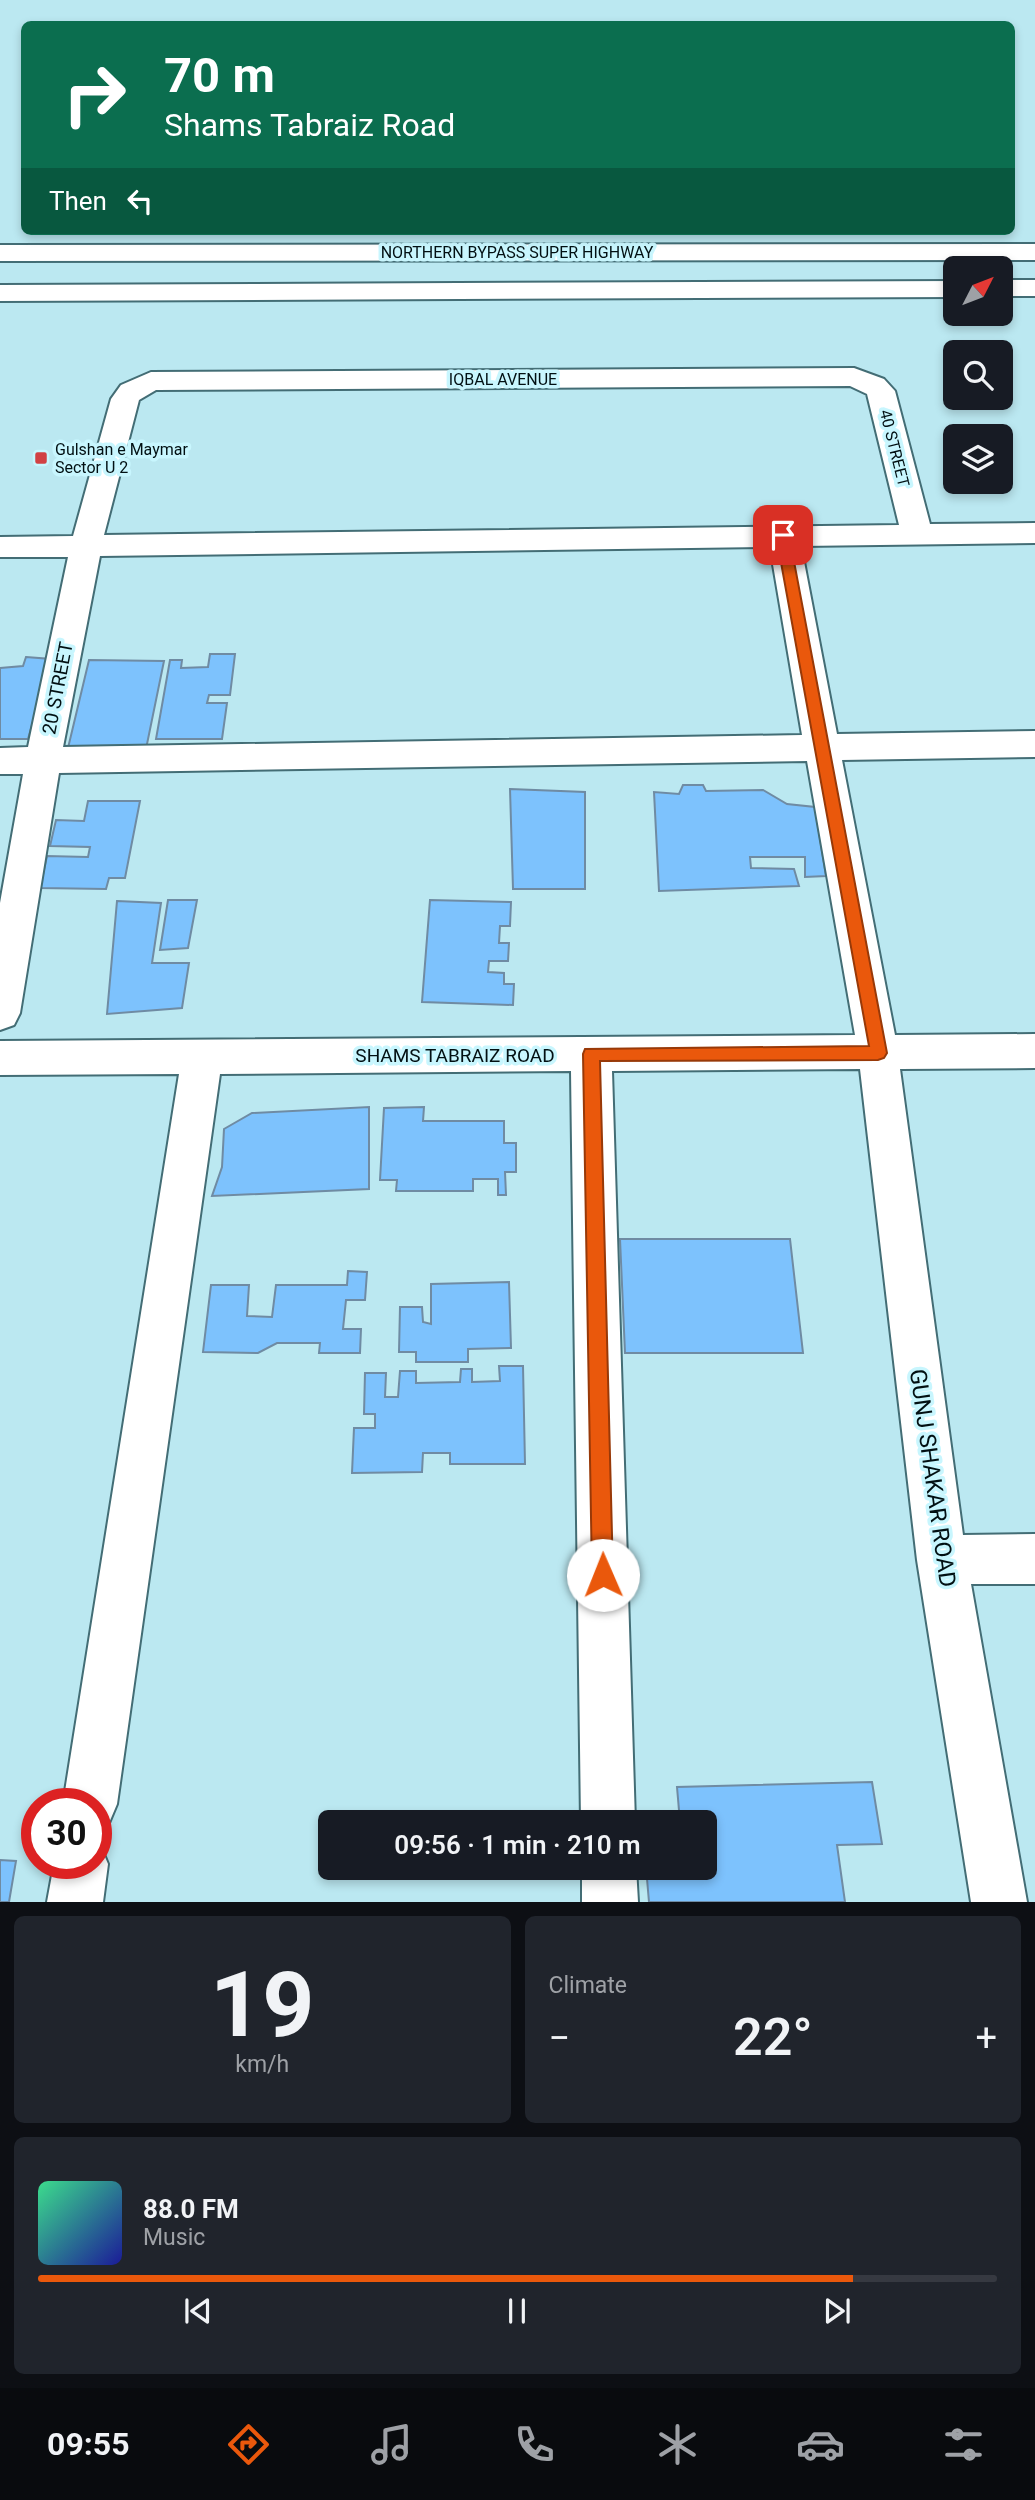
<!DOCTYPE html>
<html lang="en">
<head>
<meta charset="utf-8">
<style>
  :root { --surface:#171b24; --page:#20242c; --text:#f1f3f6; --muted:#9ea1a6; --line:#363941; --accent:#ea580c }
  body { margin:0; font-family:Roboto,sans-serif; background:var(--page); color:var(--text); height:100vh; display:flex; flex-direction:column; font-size:26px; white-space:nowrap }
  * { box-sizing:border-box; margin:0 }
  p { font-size:23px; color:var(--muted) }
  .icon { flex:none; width:38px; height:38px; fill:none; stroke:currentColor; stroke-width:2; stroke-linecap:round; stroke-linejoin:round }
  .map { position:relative; height:1902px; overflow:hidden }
  .panel { display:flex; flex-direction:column; gap:14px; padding:14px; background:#0d0f14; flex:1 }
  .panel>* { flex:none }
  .guide { position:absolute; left:21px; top:21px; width:994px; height:214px; border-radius:10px; box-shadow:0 4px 10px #0003; background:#0b6e4f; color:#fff; overflow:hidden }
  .needle { width:46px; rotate:48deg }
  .controls { position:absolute; left:943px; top:256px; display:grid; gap:14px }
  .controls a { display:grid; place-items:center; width:70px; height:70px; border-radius:10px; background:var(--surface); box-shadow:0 4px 10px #0003; font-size:35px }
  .speed { position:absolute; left:21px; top:1788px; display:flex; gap:14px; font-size:35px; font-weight:700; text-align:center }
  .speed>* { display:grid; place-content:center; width:91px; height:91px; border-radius:50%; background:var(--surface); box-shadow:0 4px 10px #0003; line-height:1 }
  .speed .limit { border:10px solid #d22; background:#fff; color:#111 }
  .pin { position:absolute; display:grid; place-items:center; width:60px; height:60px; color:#fff; margin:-30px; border-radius:14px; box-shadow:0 4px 10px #0006 }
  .me { position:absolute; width:77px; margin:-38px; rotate:359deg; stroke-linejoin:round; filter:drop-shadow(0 0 5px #0008) }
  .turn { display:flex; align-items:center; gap:24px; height:147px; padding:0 28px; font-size:32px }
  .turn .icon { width:91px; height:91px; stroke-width:2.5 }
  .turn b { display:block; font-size:49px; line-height:60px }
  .then { display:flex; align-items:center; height:66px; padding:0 28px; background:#0003; gap:14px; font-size:26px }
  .big { font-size:52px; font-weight:600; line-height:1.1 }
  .panel .card { flex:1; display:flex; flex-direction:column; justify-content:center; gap:10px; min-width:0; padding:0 24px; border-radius:10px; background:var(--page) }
  .panel .dial { align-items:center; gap:0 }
  .dial b { font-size:91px; line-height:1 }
  .song { display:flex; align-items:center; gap:21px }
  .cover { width:84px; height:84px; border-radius:10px; background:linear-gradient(135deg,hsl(150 70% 55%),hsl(240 70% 35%)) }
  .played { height:7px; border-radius:4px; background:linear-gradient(90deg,var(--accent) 85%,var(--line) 85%) }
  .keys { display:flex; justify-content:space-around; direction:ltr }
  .heat { display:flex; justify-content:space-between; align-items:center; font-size:38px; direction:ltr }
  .panel .tiles { flex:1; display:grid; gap:14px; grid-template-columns:1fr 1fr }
  .card:last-child { grid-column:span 2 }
  .trip { position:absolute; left:318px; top:1810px; width:399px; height:70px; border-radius:10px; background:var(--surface); box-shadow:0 4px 10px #0003; font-weight:600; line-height:70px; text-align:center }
  .dock { display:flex; height:112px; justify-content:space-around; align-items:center; background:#090b0e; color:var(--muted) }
  .dock .icon { width:49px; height:49px }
  .dock .active { color:var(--accent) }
  .dock b { font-size:32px; color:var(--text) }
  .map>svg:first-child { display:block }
</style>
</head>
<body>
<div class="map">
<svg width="1035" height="1902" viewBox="0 0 1035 1902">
  <rect width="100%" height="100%" fill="#bbe8f1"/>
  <!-- building -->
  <path fill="#7dc2fd" stroke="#6f8ba3" stroke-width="2" d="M210 654H235L230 695H209L207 703H227L222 739H156L170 660H182L181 668 208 667Z
    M26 657 51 659 28 739H0V668L23 666Z
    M89 660 164 661 146 749 68 748Z
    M683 785H703L706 791 763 790 787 804 815 807 826 876 805 877V857H750L751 868 794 869 799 886 659 891 654 792 679 794Z
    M510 789 585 792V889H513Z
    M88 801H140L125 878H109L106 889 40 888 47 856 88 857 90 847 50 846 56 820 84 821Z
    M168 900H197L188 948 160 950Z
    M430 900 511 902 510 926H500L499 943H509L508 961H489L488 972 504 973V984H514L513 1005 422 1002Z
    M117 901 161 903 152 963H189L182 1008 107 1014Z
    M369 1107V1189L212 1196 222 1167 224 1129 252 1113Z
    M424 1107 423 1121H504V1143H516V1172H505L506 1195H498V1179H473V1191H396L397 1180H380L384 1108Z
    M620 1239H790L803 1353H625Z
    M348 1271 367 1272 365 1300H346L343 1329H361L360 1353H319L320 1343H277L258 1353 203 1352 211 1285H249L247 1316 272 1317 276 1285H347Z
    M509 1282 511 1348 468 1349V1362H416V1352H399L400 1307H422L423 1322 431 1324V1284Z
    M499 1366H523L525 1464H450V1453H423L422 1472 352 1473 354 1428H375V1414H364L365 1373H386L385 1397H398L400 1371H416V1383L460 1382 461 1369H472V1382L500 1381Z
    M872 1782 882 1844 837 1845 845 1902H649L646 1867H705V1822H680L677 1787Z
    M0 1860 16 1861 9 1902H0Z"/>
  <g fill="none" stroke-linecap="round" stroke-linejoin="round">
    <defs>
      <path id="minor" d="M854 368 884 379 895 391 930 524 1035 523V543L801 546 837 734 1035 731V757L842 760 895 1035 1035 1034V1068L900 1069 963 1535 1035 1534V1584H971L1027 1902H971L917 1560 860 1069 612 1071 635 1822H581L571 1071 220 1074 117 1804 109 1823 96 1828V1804H63L179 1074 0 1075V1041L855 1035 807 761 59 773 20 1013 14 1025 0 1030V903L23 774H0V748L28 747 68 557H0V537L73 536 111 399 121 385 151 372ZM850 386 867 394 899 525 104 535 139 400 156 390ZM770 547 802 735 63 747 100 556Z
        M96 1843 100 1845 108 1864 103 1902H47L54 1864H96Z
        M582 1867H636L638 1902H582Z"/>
      <path id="primary" d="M1035 244V260L0 261V245Z
        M1001 280H1035V296H1001Z
        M956 281V297L0 301V285Z"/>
    </defs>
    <!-- minor casing -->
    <use href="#minor" stroke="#436d75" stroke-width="4"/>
    <!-- primary casing -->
    <use href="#primary" stroke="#436d75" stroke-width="4"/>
    <!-- minor -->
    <use href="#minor" fill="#fff" fill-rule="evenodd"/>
    <!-- primary -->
    <use href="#primary" fill="#fff" fill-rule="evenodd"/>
  </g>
  <!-- route -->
  <path fill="#ea580c" stroke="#983908" stroke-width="2" d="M783 531 789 535 887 1053 884 1058 878 1060 600 1061 613 1575 610 1582 603 1585 595 1582 592 1575 583 1054 585 1049 869 1046 776 535Z"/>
  <!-- markers -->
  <rect fill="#d14144" stroke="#c8f6fe" stroke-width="2.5" x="34" y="451" width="14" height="14" rx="3.5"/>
  <g text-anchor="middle" stroke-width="7" stroke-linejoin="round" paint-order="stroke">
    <!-- far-street labels -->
    <g font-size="16" fill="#021013" stroke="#c8f6fe">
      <text x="517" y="258">NORTHERN BYPASS SUPER HIGHWAY</text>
      <text x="503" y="385">IQBAL AVENUE</text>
      <text transform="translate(895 448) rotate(76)" y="6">40 STREET</text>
    </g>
    <!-- far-poi labels -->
    <g font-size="16" fill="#021013" stroke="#c8f6fe" text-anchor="start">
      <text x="55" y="455">Gulshan e Maymar<tspan x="55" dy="18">Sector U 2</tspan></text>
    </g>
    <!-- street labels -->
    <g font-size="19" fill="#021013" stroke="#c8f6fe">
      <text transform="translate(57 688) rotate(-79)" y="7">20 STREET</text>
      <text x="455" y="1062">SHAMS TABRAIZ ROAD</text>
    </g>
    <!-- near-street labels -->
    <g font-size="23" fill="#021013" stroke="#c8f6fe">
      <text transform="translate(933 1478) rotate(82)" y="8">GUNJ SHAKAR ROAD</text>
    </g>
  </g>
</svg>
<div class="controls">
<a><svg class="needle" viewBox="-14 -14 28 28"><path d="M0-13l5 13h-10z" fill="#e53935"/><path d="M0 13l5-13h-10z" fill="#9ea1a6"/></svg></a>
<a><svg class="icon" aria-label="search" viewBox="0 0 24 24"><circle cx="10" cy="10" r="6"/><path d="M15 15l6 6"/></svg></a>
<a><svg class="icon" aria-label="layers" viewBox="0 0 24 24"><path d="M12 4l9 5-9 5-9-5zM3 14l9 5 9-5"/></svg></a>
</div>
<div class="speed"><div class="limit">30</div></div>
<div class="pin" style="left:783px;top:535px;background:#d93025"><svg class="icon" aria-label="arrive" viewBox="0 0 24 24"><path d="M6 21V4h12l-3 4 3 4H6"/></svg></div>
<svg class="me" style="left:603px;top:1575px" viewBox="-20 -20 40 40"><circle r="19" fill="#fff"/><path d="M0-13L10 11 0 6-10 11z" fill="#ea580c"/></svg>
<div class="trip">09:56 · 1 min · 210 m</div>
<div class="guide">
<div class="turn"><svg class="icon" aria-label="right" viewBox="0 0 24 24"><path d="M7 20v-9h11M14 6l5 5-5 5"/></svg><div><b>70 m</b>Shams Tabraiz Road</div></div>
<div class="then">Then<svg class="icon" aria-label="left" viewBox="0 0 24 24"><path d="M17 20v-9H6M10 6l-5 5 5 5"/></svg></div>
</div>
</div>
<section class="panel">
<div class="tiles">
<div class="card dial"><b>19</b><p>km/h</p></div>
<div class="card"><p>Climate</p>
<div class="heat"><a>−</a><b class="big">22°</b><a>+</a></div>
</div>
<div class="card">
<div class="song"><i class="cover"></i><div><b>88.0 FM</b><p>Music</p></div></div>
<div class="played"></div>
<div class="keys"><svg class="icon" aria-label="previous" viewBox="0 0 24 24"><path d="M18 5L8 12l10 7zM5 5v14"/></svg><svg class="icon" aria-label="pause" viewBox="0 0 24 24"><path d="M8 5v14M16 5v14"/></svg><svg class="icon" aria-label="next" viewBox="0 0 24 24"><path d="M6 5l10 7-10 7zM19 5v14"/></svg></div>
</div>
</div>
</section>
<nav class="dock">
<b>09:55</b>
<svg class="icon active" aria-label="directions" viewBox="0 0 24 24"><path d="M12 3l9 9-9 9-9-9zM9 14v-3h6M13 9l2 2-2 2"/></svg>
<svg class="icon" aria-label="music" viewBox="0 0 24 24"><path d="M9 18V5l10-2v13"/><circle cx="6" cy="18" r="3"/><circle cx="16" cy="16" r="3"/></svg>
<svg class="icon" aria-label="phone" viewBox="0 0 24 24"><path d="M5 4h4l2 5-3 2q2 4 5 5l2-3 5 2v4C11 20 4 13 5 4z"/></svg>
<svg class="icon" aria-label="climate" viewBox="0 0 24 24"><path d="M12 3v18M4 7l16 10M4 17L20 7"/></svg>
<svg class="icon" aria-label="car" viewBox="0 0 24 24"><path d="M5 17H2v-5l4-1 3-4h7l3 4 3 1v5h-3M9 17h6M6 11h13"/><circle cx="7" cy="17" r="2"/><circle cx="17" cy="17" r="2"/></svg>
<svg class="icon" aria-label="filters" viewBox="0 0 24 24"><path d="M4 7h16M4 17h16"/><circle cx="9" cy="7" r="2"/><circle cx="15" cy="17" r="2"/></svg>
</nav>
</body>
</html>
